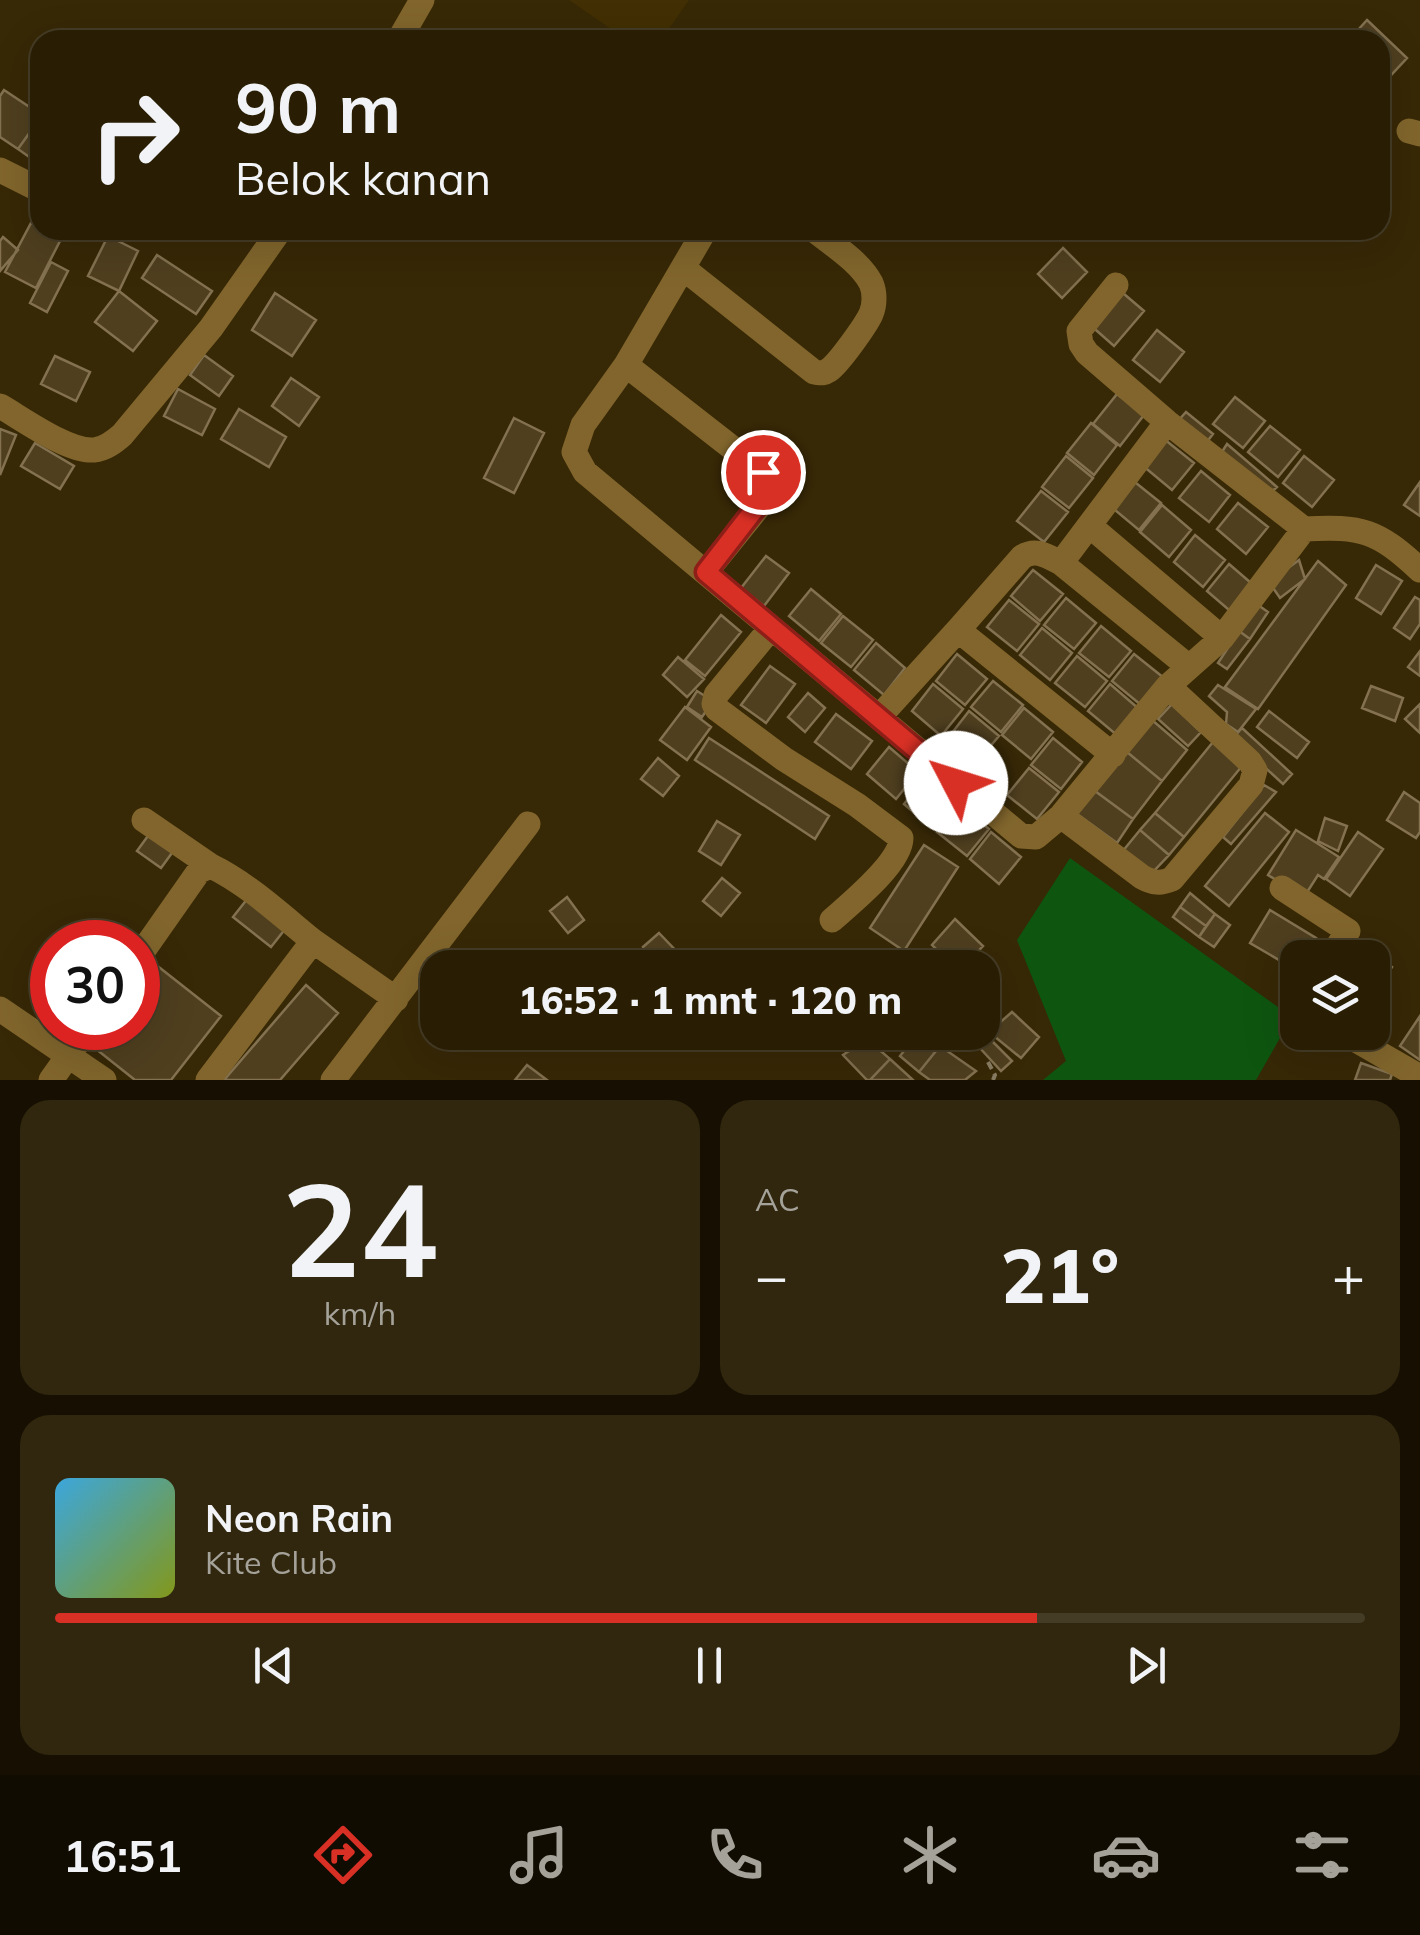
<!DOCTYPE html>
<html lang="id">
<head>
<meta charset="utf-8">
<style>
  :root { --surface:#291e04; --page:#31270e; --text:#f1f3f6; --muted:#a5a29a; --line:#453c26; --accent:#d93025 }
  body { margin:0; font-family:Mulish,sans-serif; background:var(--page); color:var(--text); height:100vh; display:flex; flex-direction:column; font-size:38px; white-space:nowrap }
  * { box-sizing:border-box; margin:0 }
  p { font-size:32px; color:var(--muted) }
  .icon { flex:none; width:55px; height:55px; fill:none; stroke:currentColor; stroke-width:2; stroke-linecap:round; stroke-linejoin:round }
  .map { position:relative; height:1080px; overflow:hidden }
  .panel { display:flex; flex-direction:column; gap:20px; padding:20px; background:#171002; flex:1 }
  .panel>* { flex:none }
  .hud { position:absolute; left:30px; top:30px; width:1360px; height:210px; border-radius:30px; box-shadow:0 10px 40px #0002,0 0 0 2px var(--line); background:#291e04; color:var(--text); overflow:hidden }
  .fabs { position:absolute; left:1280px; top:940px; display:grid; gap:20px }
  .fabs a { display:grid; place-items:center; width:110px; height:110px; border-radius:20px; background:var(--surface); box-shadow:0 10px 40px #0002,0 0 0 2px var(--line); font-size:50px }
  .speed { position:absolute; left:30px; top:920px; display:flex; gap:20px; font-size:50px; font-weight:700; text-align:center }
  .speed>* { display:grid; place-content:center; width:130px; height:130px; border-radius:50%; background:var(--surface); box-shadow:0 10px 40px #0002,0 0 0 2px var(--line); line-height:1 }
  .speed .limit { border:15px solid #d22; background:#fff; color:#111 }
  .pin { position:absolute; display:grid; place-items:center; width:85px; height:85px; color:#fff; margin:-42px; border:5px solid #fff; border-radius:50%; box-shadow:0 2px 10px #0007 }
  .me { position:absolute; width:110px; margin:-55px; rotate:310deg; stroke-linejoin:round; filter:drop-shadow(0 0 8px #0008) }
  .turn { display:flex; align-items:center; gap:35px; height:210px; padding:0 40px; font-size:45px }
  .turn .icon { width:130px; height:130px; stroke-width:2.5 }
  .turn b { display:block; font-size:70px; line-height:85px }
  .big { font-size:75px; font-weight:800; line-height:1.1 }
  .panel .widget { flex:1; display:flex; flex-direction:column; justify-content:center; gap:15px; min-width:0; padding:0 35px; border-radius:30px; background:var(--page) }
  .panel .dial { align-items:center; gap:0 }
  .dial b { font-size:130px; line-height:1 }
  .song { display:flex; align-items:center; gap:30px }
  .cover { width:120px; height:120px; border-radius:15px; background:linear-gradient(135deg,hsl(200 70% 55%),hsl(70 70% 35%)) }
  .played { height:10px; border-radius:5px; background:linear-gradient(90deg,var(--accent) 75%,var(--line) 75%) }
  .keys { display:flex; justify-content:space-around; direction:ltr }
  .heat { display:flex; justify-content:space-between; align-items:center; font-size:55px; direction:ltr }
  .panel .tiles { flex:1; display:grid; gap:20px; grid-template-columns:1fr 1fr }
  .widget:last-child { grid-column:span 2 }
  .trip { position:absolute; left:420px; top:950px; width:580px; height:100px; border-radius:30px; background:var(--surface); box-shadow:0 10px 40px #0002,0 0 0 2px var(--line); font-weight:800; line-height:100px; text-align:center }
  .tab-bar { display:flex; height:160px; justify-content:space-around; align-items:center; background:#100c02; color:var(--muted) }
  .tab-bar .icon { width:70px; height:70px }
  .tab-bar .selected { color:var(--accent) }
  .tab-bar b { font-size:45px; color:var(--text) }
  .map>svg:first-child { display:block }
</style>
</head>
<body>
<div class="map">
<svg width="1420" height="1080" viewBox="0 0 1420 1080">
  <rect width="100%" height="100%" fill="#372806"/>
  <!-- built -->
  <path fill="#422f03" d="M569 0H689L661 40H627Z"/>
  <!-- green -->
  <path fill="#0e5610" d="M1070 858 1292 1017 1256 1080H1043L1066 1061 1017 940Z"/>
  <!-- building -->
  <path fill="#4f3f1f" stroke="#837150" stroke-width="2.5" d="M1367 20 1407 58 1380 87V40H1349Z
    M4 90 40 114V118L18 149 0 137V96Z
    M40 118V146L32 159 18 149Z
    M31 223 40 228V230L61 239 36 288 5 272Z
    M108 236 138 251 119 291 88 276Z
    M3 237 18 250 0 271V241Z
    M1063 248 1087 272 1062 298 1038 274Z
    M157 255 212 291 196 314 142 278Z
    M51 262 68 271 47 312 30 303Z
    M1117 288 1144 311 1114 346 1088 323Z
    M119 291 157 321 133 351 95 322Z
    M275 293 316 320 292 356 252 330Z
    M1157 330 1184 352 1160 382 1133 360Z
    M204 355 233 376 219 396 190 375Z
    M55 356 90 372 76 401 41 384Z
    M291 378 319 397 299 426 272 406Z
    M178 389 215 409 202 435 164 416Z
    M1117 394 1144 415 1120 446 1093 424Z
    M1235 397 1265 421 1243 448 1213 424Z
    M239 409 286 437 269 467 221 439Z
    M1186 412 1213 434 1206 443 1178 421Z
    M514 418 544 433 514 493 484 478Z
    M1091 423 1117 445 1094 475 1067 453Z
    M1270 426 1300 450 1278 477 1248 452Z
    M0 429 16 435 0 475Z
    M1164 439 1194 463 1172 490 1142 465Z
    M35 443 74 466 60 489 21 466Z
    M1227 444 1277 487 1268 495 1220 455Z
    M1066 456 1093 478 1069 508 1042 487Z
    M1304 456 1334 480 1312 507 1283 483Z
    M1201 471 1230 495 1209 522 1179 498Z
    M1131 479 1161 503 1139 530 1109 505Z
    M1420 482V516L1404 505Z
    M1041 491 1068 512 1044 542 1017 521Z
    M1238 503 1268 527 1246 554 1217 529Z
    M1162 505 1191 530 1169 557 1140 532Z
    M1195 535 1225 560 1203 587 1174 562Z
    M766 556 789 573 764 606 741 588Z
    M1299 560 1305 579 1280 598 1269 582Z
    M1318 561 1346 585 1258 709 1225 687Z
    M1229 564 1258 589 1236 616 1207 591Z
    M1376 565 1402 581 1381 614 1356 598Z
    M1033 570 1063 594 1040 621 1011 596Z
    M811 589 841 614 819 641 789 616Z
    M1415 597 1420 600V624L1410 639 1394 628Z
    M1066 598 1096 623 1074 649 1044 625Z
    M1009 600 1039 624 1017 651 987 627Z
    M1258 605 1268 612 1250 639 1239 631Z
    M721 615 741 632 705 676 685 660Z
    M843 616 873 640 851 667 821 643Z
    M1101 626 1131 651 1109 677 1079 653Z
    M1042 628 1072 653 1050 680 1020 655Z
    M1239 631 1250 639 1227 669 1218 663Z
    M876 643 905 668 884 695 854 670Z
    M1420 651V676L1408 667Z
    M957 654 987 679 965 705 936 681Z
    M1134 654 1164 678 1141 705 1112 681Z
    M1077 656 1107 681 1085 707 1055 683Z
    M678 657 704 679 687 697 663 675Z
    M770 666 795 684 766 723 741 705Z
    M993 681 1023 705 1001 732 971 707Z
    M933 684 963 709 941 736 912 711Z
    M1110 684 1139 709 1118 736 1088 711Z
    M1218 685 1256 709 1238 732 1226 724 1227 712 1209 696Z
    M1371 686 1403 698 1395 721 1362 708Z
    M697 691 713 701 702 717 687 707Z
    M808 693 825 708 805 732 788 717Z
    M1172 704 1201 732 1188 746 1158 719Z
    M1420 704V733L1405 719Z
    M685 707 711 727 687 760 660 740Z
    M1024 708 1053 732 1031 759 1002 735Z
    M969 711 999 736 977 762 948 738Z
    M1269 711 1309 742 1297 758 1257 727Z
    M836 714 872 741 851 769 815 742Z
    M1152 720 1187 750 1162 781 1127 752Z
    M1242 728 1292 774 1283 784 1233 738Z
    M709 738 829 816 815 839 695 760Z
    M1053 738 1082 762 1061 789 1031 765Z
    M1213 742 1242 766 1184 837 1155 813Z
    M889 747 918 772 896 799 867 774Z
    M1127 752 1162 781 1133 819 1095 791Z
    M658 758 679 776 663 796 641 779Z
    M1029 768 1059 792 1037 819 1007 795Z
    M925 777 955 801 933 829 904 804Z
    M1264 785 1276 792 1231 844 1223 837Z
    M1095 791 1133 819 1117 843 1077 814Z
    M1404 792 1420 803V832L1416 838 1387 820Z
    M959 805 989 829 967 856 937 832Z
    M1155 813 1184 837 1169 855 1140 830Z
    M1265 813 1289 832 1229 906 1205 886Z
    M1325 818 1347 826 1338 851 1318 841Z
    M717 821 740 835 721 865 699 851Z
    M153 829 177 846 161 868 137 851Z
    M1140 830 1169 855 1150 875 1122 852Z
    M1296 830 1339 857 1324 879 1318 875 1304 897 1268 875Z
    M991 832 1021 857 999 884 970 859Z
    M1358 832 1383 849 1350 896 1326 879Z
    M924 845 958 867 904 951 870 928Z
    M722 878 740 893 721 916 703 901Z
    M1190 893 1215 914 1206 926 1180 907Z
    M567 897 584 920 568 933 550 911Z
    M248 898 286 928 271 947 233 917Z
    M1180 907 1206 926 1199 937 1173 917Z
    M1270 910 1316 938 1304 958H1298L1296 970 1250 943Z
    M1215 914 1230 925 1214 947 1199 937Z
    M955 919 983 946 962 968H955L932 945Z
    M659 933 682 957 670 968H661L643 947Z
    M1359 940 1392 967 1372 997V958H1346Z
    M155 964 221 1016 171 1080H135L91 1045 105 1028H138V986Z
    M306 985 338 1013 280 1080H224Z
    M982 990 999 1003 982 1020Z
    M1012 1012 1039 1037 1021 1058 989 1032Z
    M1420 1016V1060L1400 1046Z
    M919 1032 940 1046 919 1072 900 1056Z
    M962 1032H981L987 1038 979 1047Z
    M867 1039 890 1059 870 1080H867L843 1055Z
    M990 1039 1012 1061 1001 1071 979 1047Z
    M940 1046 976 1071 965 1080H930L919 1072Z
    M890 1059 913 1080H870Z
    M1361 1063 1392 1074 1390 1080H1355Z
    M527 1065 547 1080H515Z"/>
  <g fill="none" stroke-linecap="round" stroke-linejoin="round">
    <!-- path -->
    <path stroke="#887c62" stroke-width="4" stroke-dasharray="8 5" stroke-linecap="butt" d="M988 1062 995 1075 993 1080"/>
    <!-- minor -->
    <path stroke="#81652c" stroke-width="25" d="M399 40 422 0
      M1409 131 1420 134
      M0 170 40 190
      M705 230 626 365 583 425 574 452 585 472 1021 836 1036 837 1061 816 1168 686 1222 638 1304 529
      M683 268 814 372C821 373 823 374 829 370 839 363 866 325 871 314 875 305 875 292 871 283 860 262 833 245 814 230
      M1116 285 1079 331 1081 344 1087 353 1167 422 1304 529C1362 526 1377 530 1420 570
      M626 365 763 472 770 485 764 500 706 572
      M0 406C23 419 68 452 94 450 105 449 114 442 122 435L211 328 280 230
      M1090 526 1222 638
      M1061 563 1167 422
      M771 628 716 695 714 704 717 709 784 759 857 805 901 838C901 863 851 903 832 920
      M958 630 1022 557C1036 548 1047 556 1061 563L1189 667
      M879 717 958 630 1113 755
      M1061 816 1142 877C1153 883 1160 884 1172 879L1251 785 1255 770 1250 762 1168 686
      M144 820 211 866
      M1282 888 1348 931 1330 958
      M313 941 396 999
      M138 958 199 871 211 866C248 884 281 915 313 941L208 1080
      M0 1009 104 1080
      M1342 1032 1420 1077
      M51 1080 88 1028
      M333 1080 528 824"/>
  </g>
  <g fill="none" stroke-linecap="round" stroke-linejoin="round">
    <defs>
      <path id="route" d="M763 472 770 484 768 492 706 572 956 783"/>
    </defs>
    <!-- route casing -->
    <use href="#route" stroke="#8d1f18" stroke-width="25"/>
    <!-- route -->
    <use href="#route" stroke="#d93025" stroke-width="18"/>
  </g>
</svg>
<div class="fabs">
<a><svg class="icon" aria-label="layers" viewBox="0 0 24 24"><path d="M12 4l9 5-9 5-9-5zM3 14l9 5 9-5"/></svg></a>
</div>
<div class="speed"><div class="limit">30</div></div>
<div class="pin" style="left:763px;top:472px;background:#d93025"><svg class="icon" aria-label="arrive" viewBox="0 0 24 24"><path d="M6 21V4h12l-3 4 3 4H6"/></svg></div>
<svg class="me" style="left:956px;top:783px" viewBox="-20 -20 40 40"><circle r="19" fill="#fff"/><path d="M0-13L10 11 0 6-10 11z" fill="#d93025"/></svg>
<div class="trip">16:52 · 1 mnt · 120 m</div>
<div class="hud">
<div class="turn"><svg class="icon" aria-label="right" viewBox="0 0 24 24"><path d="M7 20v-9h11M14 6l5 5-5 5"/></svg><div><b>90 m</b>Belok kanan</div></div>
</div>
</div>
<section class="panel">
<div class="tiles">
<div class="widget dial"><b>24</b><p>km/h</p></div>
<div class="widget"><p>AC</p>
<div class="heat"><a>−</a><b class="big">21°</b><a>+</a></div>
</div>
<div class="widget">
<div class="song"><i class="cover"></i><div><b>Neon Rain</b><p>Kite Club</p></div></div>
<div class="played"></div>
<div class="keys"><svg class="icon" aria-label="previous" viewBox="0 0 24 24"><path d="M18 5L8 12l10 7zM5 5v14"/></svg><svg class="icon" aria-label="pause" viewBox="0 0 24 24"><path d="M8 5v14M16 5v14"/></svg><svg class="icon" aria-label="next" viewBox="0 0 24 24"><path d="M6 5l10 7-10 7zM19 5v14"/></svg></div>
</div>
</div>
</section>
<nav class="tab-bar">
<b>16:51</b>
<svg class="icon selected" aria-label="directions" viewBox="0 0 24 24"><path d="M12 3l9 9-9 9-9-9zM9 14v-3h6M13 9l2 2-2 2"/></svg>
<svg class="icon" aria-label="music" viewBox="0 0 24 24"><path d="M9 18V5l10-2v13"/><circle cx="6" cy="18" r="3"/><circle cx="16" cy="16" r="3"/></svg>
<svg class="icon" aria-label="phone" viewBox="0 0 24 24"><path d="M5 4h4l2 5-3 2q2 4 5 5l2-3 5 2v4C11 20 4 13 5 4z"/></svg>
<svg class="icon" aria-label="climate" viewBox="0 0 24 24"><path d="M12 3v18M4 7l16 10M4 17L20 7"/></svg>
<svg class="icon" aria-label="car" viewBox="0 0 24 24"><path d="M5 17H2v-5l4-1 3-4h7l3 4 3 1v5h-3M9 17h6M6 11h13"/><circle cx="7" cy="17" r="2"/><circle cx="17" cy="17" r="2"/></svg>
<svg class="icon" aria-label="filters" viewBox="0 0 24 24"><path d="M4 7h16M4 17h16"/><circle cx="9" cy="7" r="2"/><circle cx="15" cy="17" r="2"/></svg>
</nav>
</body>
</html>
